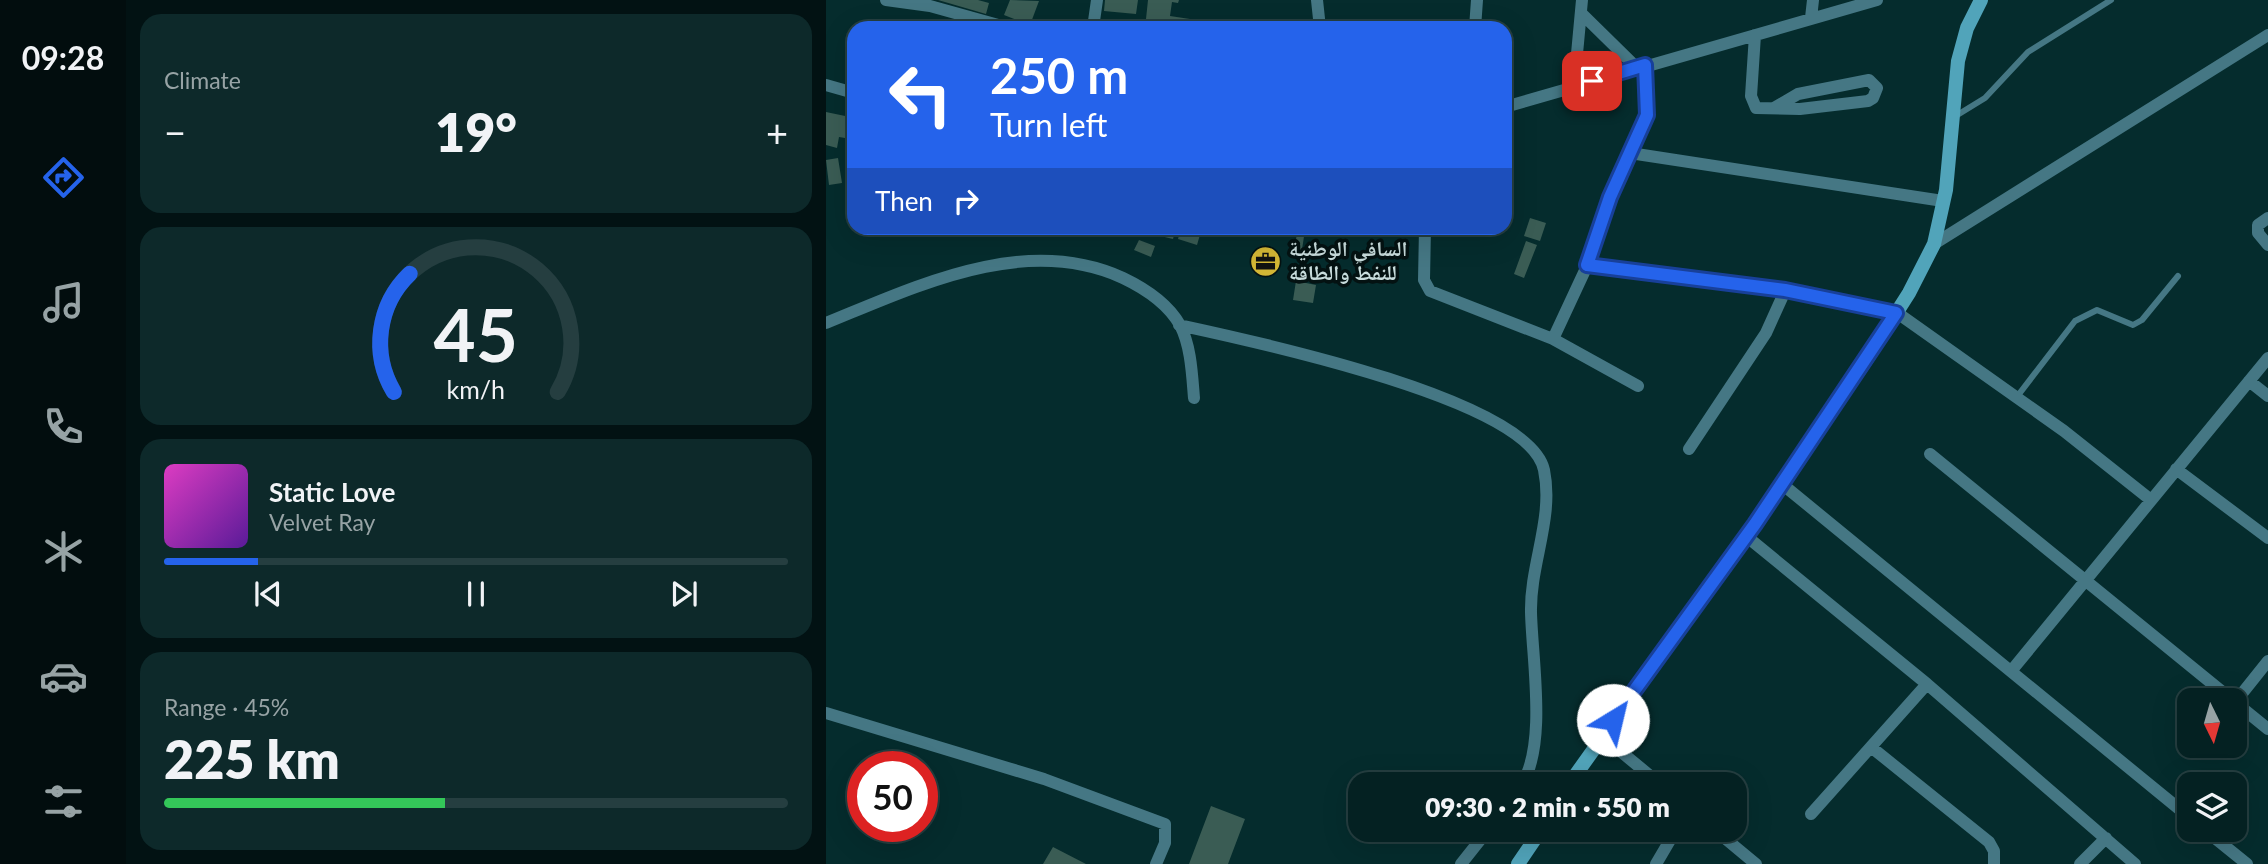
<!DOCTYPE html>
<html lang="en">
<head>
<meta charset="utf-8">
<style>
  :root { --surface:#042122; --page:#0d292a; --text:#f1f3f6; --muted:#97a3a5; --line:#253e40; --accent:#2563eb }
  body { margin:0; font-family:Lato,"Noto Naskh Arabic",sans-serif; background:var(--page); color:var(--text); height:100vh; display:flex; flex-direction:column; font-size:26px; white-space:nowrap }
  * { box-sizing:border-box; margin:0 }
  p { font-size:23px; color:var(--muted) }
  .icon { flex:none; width:38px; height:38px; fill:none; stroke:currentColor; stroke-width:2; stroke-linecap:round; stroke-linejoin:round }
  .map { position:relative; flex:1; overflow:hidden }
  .side { display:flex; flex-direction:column; gap:14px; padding:14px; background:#021213; width:700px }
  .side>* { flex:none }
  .top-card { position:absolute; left:21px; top:21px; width:665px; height:214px; border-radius:21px; box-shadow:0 7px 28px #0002,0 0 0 2px var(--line); background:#2563eb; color:#fff; overflow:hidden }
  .needle { width:46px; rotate:175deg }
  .controls { position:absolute; left:1351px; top:688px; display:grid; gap:14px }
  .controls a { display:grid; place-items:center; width:70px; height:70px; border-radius:14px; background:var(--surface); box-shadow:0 7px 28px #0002,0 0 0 2px var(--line); font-size:35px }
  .speed { position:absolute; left:21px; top:751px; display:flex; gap:14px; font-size:35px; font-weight:700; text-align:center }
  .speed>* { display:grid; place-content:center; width:91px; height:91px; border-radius:50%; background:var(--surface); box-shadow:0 7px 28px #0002,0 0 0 2px var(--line); line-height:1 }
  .speed .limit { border:10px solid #d22; background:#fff; color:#111 }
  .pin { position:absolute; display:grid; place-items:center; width:60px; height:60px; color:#fff; margin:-30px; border-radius:14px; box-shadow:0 4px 10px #0006 }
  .me { position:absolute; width:77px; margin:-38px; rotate:36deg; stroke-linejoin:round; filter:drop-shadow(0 0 5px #0008) }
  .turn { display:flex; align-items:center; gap:24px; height:147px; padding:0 28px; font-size:32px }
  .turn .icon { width:91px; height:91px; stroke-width:2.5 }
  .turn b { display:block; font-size:49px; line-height:60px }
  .then { display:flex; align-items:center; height:66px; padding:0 28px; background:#0003; gap:14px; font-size:26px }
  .big { font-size:52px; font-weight:800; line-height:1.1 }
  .side .card { flex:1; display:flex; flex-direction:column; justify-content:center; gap:10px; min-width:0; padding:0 24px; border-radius:21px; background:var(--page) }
  .side .dial { align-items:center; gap:0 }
  .dial svg { height:182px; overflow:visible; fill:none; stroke:var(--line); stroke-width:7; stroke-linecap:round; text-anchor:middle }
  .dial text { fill:var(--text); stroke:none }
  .song { display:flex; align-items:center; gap:21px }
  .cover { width:84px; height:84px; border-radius:10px; background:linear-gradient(135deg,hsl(310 70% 55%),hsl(270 70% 35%)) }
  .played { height:7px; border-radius:4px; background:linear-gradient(90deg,var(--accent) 15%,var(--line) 15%) }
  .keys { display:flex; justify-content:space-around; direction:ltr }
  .heat { display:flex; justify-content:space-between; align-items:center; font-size:38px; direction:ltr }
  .charge { height:10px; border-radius:5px; background:linear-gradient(90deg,#34c759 45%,var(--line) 0) }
  .trip { position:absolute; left:522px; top:772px; width:399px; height:70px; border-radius:21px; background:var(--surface); box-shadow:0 7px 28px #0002,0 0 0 2px var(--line); font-weight:800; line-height:70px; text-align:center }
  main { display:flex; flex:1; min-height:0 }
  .tabs { display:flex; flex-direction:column; width:126px; justify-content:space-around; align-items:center; background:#020d0e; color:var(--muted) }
  .tabs .icon { width:49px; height:49px }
  .tabs .active { color:var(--accent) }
  .tabs b { font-size:32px; color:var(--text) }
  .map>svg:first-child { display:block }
</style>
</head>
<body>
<main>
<nav class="tabs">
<b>09:28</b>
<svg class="icon active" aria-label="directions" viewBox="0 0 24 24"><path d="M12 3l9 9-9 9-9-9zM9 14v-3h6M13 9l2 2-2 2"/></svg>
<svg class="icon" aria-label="music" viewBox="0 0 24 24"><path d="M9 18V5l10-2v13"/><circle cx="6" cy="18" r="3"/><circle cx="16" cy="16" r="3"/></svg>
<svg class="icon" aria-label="phone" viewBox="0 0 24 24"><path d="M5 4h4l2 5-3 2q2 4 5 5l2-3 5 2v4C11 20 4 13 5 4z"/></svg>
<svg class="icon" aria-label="climate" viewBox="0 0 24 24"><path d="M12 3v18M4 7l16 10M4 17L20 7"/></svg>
<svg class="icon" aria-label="car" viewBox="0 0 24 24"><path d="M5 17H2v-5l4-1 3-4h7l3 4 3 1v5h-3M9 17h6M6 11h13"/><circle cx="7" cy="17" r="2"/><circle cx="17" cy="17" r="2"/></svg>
<svg class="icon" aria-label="filters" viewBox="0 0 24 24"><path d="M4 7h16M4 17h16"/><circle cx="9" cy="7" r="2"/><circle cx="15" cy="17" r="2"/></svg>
</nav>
<section class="side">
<div class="card"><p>Climate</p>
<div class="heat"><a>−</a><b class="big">19°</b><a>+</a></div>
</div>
<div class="card dial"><svg viewBox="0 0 100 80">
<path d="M14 69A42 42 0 1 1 86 69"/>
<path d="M14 69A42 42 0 0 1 21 17" stroke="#2563eb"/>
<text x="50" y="56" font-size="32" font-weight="700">45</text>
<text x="50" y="72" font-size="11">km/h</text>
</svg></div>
<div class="card">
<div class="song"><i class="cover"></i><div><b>Static Love</b><p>Velvet Ray</p></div></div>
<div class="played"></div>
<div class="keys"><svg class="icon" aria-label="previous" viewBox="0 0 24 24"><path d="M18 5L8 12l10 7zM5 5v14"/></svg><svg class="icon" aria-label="pause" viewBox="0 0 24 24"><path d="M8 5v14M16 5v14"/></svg><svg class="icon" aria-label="next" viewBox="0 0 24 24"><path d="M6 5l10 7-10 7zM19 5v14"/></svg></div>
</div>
<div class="card"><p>Range · 45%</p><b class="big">225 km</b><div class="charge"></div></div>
</section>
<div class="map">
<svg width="1442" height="864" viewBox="0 0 1442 864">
  <rect width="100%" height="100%" fill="#052c2d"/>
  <!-- building -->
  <path fill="#3a5c54" d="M112 0H152L163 3 160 14Z
    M184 0 213 1 204 25 178 15Z
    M279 0H312L310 14 278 11Z
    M322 0H353L352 3 346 2 344 16 384 22 383 28H337L338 21 320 19Z
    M0 112 24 117 19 138 13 137 11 148 0 145Z
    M27 126H28V161L21 159Z
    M12 158 16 183 3 185 0 160Z
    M704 218 720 223 714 241 698 236Z
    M328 228H350L347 239 326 234Z
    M355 228H376L371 245 352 239Z
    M472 229 479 230 475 256 467 254Z
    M313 240 329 246 325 257 308 250Z
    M700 241 711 245 698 278 688 274Z
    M470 281 490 285 487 303 467 300Z
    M385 806 419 819 402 864H363Z
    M227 847 260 864H217Z"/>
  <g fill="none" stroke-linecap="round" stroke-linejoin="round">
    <!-- service -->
    <path stroke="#457784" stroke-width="6" d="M1128 117 1159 98 1202 52 1285 0
      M1190 398 1249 321 1271 310 1307 325 1316 320 1352 276"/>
    <!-- minor -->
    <path stroke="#457784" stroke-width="12" d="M60 0 104 6 183 28
      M491 0 494 28
      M755 13 810 67
      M985 18 987 0
      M267 28 271 0
      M649 28 651 0
      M929 35 925 96 930 108 974 109 1042 101 1047 98 1051 88 1043 80 972 94 948 108
      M0 85 28 93
      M748 86 756 0
      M679 107 1051 0
      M804 153 1117 201
      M1442 218 1432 225V233L1442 245
      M599 228 598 280 604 291 727 339 812 386
      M1108 244 1442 35
      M761 266 959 291 1070 312 1238 431 1325 500
      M0 323C91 286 199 233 297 278 318 288 342 304 354 325 365 346 366 374 368 398
      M353 325C422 340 703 399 718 470 728 518 704 564 705 612 706 659 721 743 696 784
      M727 339 761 266 784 197 821 115 819 65
      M1423 381 1442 396
      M863 449 940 333 959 291
      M1104 454 1442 729
      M1350 469 1442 538
      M956 484 1363 817
      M920 536 1101 684 1309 864
      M1186 670 1442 358
      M1410 701 1442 661
      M0 713 218 779 339 824V843L330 864
      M776 736 834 784
      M1045 747 1163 842 1168 851V864
      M985 814 1101 684
      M889 830 930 864
      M1379 830 1421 864
      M635 864 662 830
      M830 864 850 830
      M1254 864 1280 838"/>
    <!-- secondary -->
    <path stroke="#51a4ba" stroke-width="14" d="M743 784 929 524 1041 359 1083 293 1108 244 1120 190 1132 61 1141 28 1155 0
      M692 864 715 830"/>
  </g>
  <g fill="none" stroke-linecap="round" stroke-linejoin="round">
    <defs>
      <path id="route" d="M766 81 819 65 821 115 784 197 761 265 959 290 1070 313 929 524 787 720"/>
    </defs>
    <!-- route casing -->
    <use href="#route" stroke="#184099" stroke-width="18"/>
    <!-- route -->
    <use href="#route" stroke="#2563eb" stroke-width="12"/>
  </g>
  <!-- icons -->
  <defs>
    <symbol id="office-disc" viewBox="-11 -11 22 22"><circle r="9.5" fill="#d3b635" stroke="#041212"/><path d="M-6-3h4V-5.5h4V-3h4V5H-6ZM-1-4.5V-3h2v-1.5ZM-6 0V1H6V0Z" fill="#111"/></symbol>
  </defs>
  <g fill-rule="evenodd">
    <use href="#office-disc" x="422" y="244" width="35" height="35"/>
  </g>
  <g text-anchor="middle" stroke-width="7" stroke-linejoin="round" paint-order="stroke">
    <!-- poi labels -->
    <g font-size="21" font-weight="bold" fill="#c8dcdc" stroke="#041212" text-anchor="start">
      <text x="463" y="256">السافي الوطنية<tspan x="463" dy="24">للنفط والطاقة</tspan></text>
    </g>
  </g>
</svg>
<div class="controls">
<a><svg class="needle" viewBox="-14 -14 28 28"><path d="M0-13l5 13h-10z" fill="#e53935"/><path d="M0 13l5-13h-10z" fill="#97a3a5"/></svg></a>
<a><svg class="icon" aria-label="layers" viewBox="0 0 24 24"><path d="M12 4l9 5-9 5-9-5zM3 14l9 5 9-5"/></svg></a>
</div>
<div class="speed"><div class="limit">50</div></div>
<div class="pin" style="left:766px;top:81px;background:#d93025"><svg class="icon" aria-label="arrive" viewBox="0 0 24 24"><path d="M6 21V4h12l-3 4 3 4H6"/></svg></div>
<svg class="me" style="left:787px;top:720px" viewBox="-20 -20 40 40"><circle r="19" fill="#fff"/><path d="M0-13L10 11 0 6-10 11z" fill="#2563eb"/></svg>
<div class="trip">09:30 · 2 min · 550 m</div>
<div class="top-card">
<div class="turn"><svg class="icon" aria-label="left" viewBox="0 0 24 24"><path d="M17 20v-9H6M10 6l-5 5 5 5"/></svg><div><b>250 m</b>Turn left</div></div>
<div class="then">Then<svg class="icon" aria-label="right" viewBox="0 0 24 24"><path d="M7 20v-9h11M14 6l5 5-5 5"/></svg></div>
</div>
</div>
</main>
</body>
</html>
